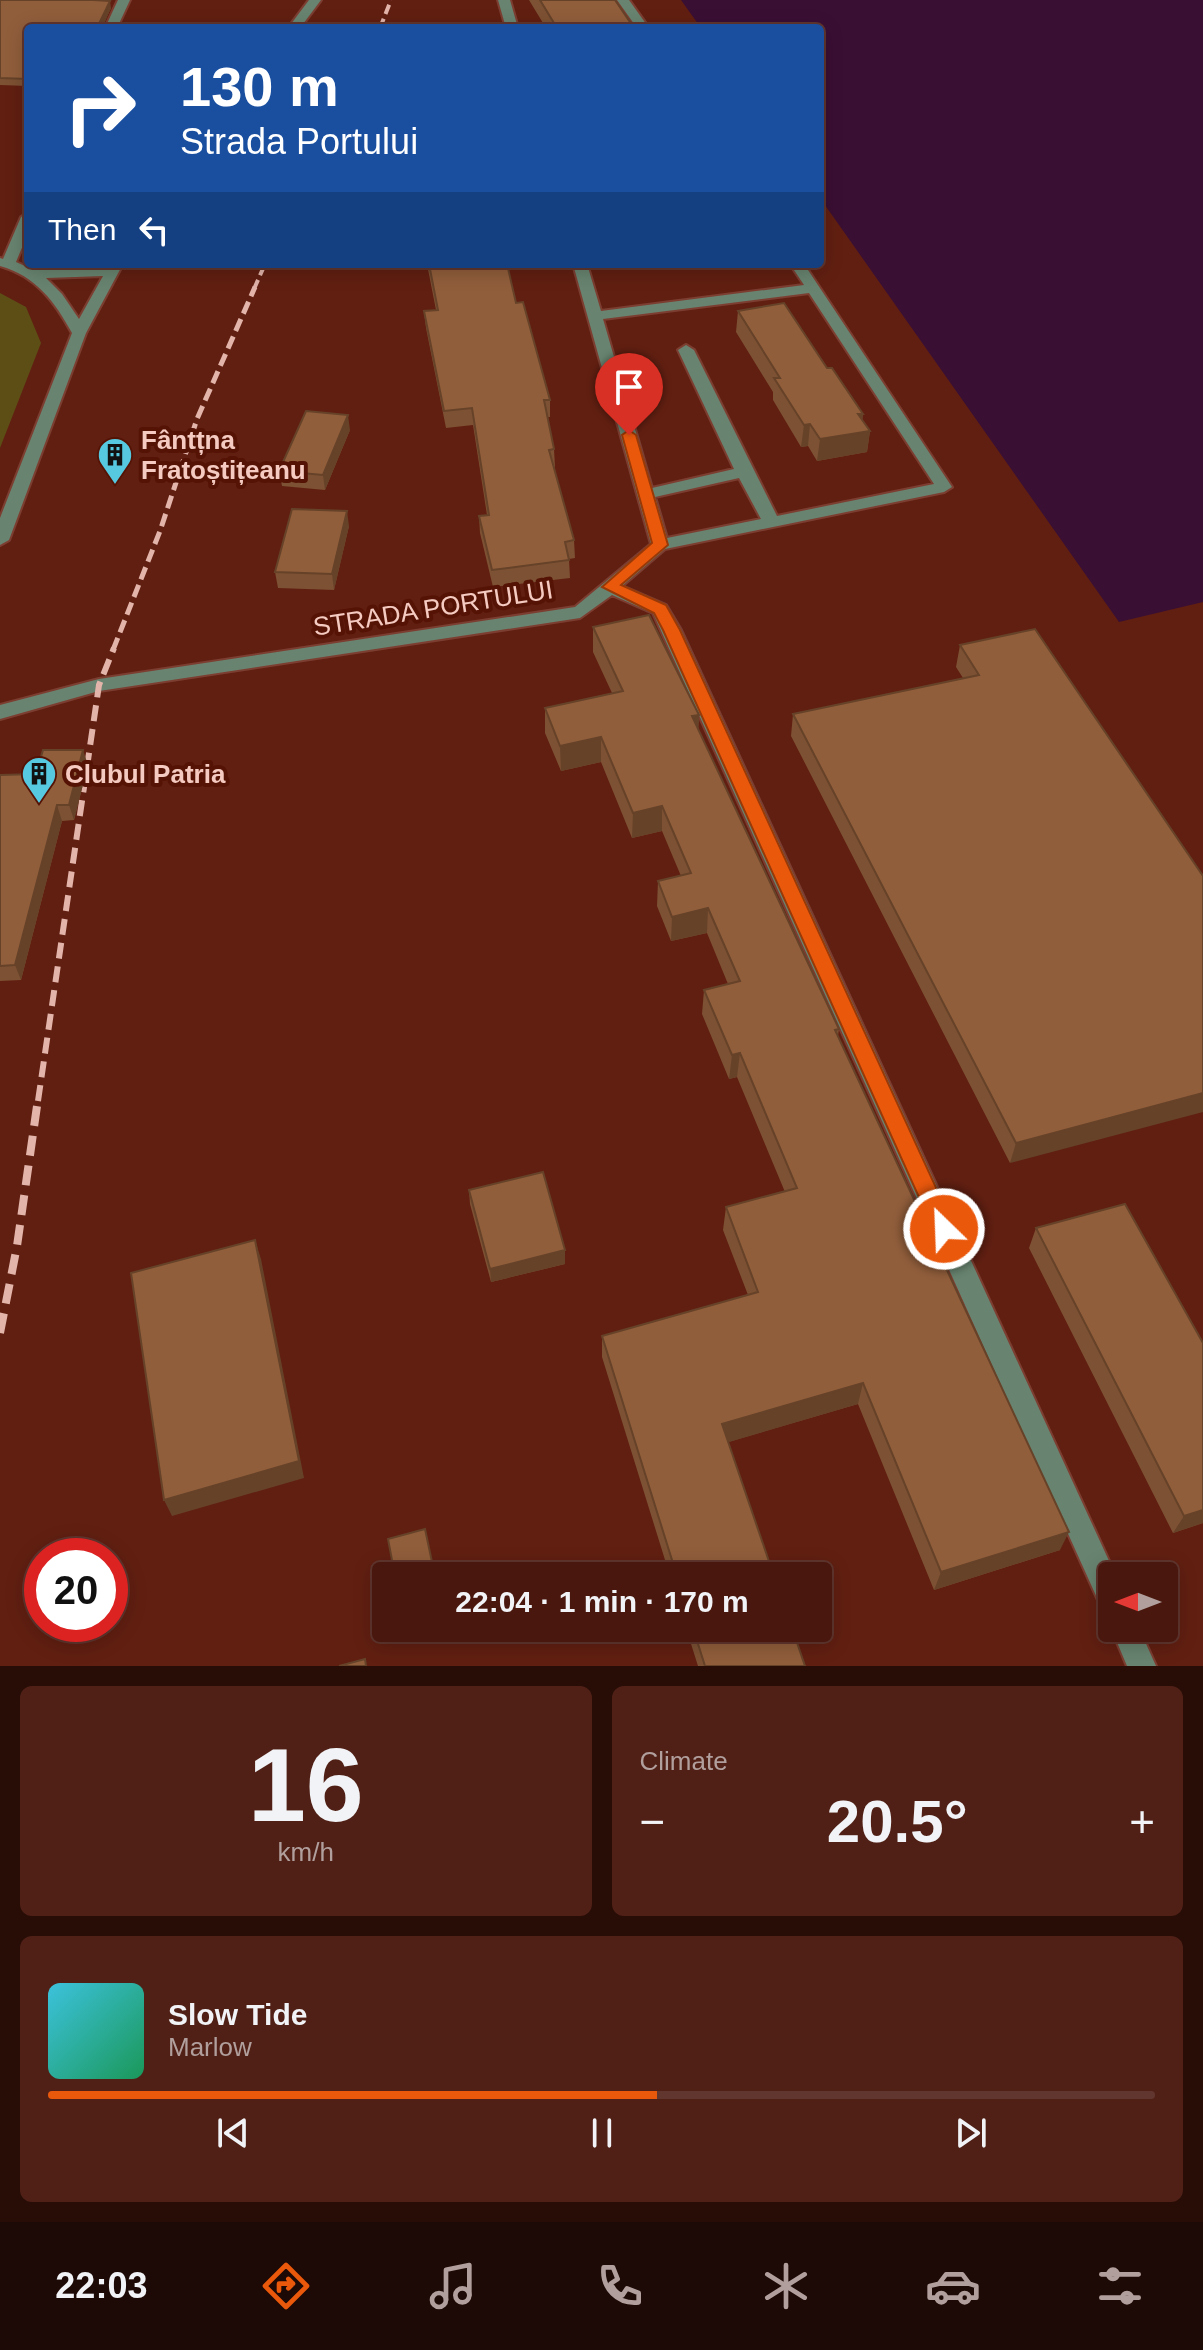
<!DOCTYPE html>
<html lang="en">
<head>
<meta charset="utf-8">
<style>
  :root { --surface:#49170d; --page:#502016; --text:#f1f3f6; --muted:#b19f9d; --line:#61362e; --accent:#ea580c }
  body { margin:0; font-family:Arial,sans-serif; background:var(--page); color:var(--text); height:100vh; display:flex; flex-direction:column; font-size:30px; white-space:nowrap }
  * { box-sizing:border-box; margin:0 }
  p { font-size:26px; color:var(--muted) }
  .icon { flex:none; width:44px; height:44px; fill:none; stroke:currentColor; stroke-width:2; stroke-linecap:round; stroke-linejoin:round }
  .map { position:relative; height:1666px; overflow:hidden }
  .sheet { display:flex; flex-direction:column; gap:20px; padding:20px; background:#280d07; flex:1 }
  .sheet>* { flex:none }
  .banner { position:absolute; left:24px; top:24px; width:800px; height:244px; border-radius:8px; box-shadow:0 4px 20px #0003,0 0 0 2px var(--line); background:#1a4fa0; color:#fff; overflow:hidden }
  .needle { width:52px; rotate:270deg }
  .controls { position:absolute; left:1098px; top:1562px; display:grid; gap:16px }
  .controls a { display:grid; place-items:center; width:80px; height:80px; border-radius:8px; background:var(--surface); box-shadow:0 4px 20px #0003,0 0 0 2px var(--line); font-size:40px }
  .speed { position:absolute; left:24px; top:1538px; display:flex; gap:16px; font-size:40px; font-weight:700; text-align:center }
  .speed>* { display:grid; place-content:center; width:104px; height:104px; border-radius:50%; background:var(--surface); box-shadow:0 4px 20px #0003,0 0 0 2px var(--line); line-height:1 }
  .speed .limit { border:12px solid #d22; background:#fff; color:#111 }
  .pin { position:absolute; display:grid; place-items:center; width:68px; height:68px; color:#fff; margin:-82px -34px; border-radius:50% 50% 50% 0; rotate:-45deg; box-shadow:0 0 8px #0007 }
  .pin .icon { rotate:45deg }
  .me { position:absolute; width:88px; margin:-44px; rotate:336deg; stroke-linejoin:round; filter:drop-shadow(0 0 6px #0008) }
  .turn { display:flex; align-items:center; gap:28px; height:168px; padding:0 24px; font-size:36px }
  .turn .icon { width:104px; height:104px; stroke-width:2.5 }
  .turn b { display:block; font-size:56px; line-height:68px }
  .then { display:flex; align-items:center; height:76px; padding:0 24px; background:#0003; gap:16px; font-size:30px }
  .big { font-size:60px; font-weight:700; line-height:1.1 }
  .sheet .widget { flex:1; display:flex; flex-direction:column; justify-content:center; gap:12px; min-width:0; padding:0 28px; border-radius:12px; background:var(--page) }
  .sheet .dial { align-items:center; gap:0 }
  .dial b { font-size:104px; line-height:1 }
  .song { display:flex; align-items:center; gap:24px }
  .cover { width:96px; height:96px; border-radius:12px; background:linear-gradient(135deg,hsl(190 70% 55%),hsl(150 70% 35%)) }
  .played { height:8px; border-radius:4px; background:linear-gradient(90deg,var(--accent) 55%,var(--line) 55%) }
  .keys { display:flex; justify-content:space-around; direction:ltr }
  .heat { display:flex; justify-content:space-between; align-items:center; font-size:44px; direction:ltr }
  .sheet .tiles { flex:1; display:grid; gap:20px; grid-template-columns:1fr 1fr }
  .widget:last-child { grid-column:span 2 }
  .trip { position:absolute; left:372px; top:1562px; width:460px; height:80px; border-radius:8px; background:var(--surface); box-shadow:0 4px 20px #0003,0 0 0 2px var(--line); font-weight:700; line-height:80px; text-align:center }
  .menu { display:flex; height:128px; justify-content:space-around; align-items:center; background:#1d0905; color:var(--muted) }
  .menu .icon { width:56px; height:56px }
  .menu .current { color:var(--accent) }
  .menu b { font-size:36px; color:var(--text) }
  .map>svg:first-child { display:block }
</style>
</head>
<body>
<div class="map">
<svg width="1203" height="1666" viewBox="0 0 1203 1666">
  <rect width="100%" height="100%" fill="#611f11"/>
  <!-- green -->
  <path fill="#5d4e16" d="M0 293 26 307 41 343 0 448Z"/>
  <!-- water -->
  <path fill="#3a0f34" d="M681 0H1203V602L1119 622 820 198V28H701Z"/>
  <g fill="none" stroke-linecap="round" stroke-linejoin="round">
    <defs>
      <path id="minor" d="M118 0H130L117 28H105Z
        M309 0H321L300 28H288Z
        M498 0H510L518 28H506Z
        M617 0H629L649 28H637Z
        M28 213V233L16 262 34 270 123 264 86 333 9 540 0 545V518L72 333C55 302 36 276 0 266V258L3 259 21 217ZM103 276 79 319 62 294 46 278Z
        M573 264H587L601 311 804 285 790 264H804L952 487 944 492 665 549 622 586 666 605 681 630 1116 1576H1112V1613L1102 1609 653 613 612 595 580 618 99 691 0 719V705L99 679 575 607 651 544ZM809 293 934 484 777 516 694 350 686 345 678 350 734 469 652 488 603 319ZM739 478 761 519 667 538 655 497Z
        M1112 1626V1628H1139L1156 1666H1127L1111 1628Z"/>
    </defs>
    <!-- minor casing -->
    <use href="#minor" stroke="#7c3e31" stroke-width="4"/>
    <!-- minor -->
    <use href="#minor" fill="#688470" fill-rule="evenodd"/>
    <!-- rail-far3 -->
    <path stroke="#e2b4aa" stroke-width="4" stroke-dasharray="10 5" stroke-linecap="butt" d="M380 28 391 0
      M254 289 265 264"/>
    <!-- rail-far2 -->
    <path stroke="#e2b4aa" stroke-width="5" stroke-dasharray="13 6" stroke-linecap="butt" d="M113 650 160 531 197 419 255 287"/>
    <!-- rail-far1 -->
    <path stroke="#e2b4aa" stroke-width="6" stroke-dasharray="16 8" stroke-linecap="butt" d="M38 1101 99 685 114 648"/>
    <!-- rail -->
    <path stroke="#e2b4aa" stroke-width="8" stroke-dasharray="20 10" stroke-linecap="butt" d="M0 1333 17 1246 38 1099"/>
  </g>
  <!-- wall -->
  <path fill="#7d5133" d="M0 0H98L111 8 102 28H28V86L0 85Z
    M529 0H615L634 28H546Z
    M427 264H507L516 303 550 400V417H547L554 449 555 467H553L574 540 575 558 569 559 570 578 493 587 480 533 479 516 487 515 473 425 446 428 426 328 424 311 436 310Z
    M738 311 863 414 862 420 870 431 867 452 817 461 808 446 801 447 773 400V392L736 332Z
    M350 430 325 490 282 486 279 471Z
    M349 526 334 590 278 588 275 572Z
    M593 627 699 715 698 730 839 1029 838 1036 1060 1550 934 1590 858 1404 728 1442 774 1576H670L602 1357V1336L748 1295 723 1230 726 1207 785 1192 737 1077 729 1079 702 1014 704 990 728 984 707 933 671 941 657 906 658 881 681 876 662 831 632 838 601 762 561 771 545 733V708L612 693 593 652Z
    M960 645 1203 876 1010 1163 791 736 793 714 963 678 956 667Z
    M88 765 74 820 62 821 21 980 0 981V775L36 774Z
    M469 1190 565 1264 491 1282 470 1204Z
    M1036 1228 1203 1343V1523L1173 1533 1029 1248Z
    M686 1628H792L805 1666H698Z"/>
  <!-- shaded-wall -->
  <path fill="#664229" d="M110 1 111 8 102 28H97Z
    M858 414H863L861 432 870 431 867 452 817 461 820 439Z
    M348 415 350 430 325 490 323 475Z
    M810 424 808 446 801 447 804 425Z
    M347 511 349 526 334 590 332 574Z
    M699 715 698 740 692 716Z
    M601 737V762L561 771 560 746Z
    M83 750 88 765 74 820 69 805Z
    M57 805 62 821 21 980 15 965Z
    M662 806V831L632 838 633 813Z
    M708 908 707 933 671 941 672 917Z
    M740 1053 737 1077 729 1079 732 1055Z
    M1203 1093V1112L1010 1163 1016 1143Z
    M255 1240 261 1259 304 1478 172 1516 164 1500Z
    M565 1250V1264L491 1282 490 1269Z
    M863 1383 858 1404 719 1445 722 1424Z
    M1203 1510V1523L1173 1533 1184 1516Z
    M1069 1532 1060 1550 934 1590 941 1572Z"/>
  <!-- building -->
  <path fill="#915e3b" stroke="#664229" stroke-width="2" d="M0 0H93L110 1 97 28H28V79L0 78Z
    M540 0H615L634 28H557Z
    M429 264H507L516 303 523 302 550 400H544L554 449 549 450 574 540 565 542 569 560 492 570 479 516 489 515 472 408 444 411 424 311 438 310Z
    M784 303 827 368H832L863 414H858L870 431 820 439 810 424 804 425 774 378H780L738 311Z
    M306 411 348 415 323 475 279 471Z
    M292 509 347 511 332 574 275 572Z
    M649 615 699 715 692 716 839 1029 835 1030 1069 1532 941 1572 863 1383 722 1424 774 1576H677L602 1336 758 1292 726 1207 797 1188 740 1053 732 1055 704 990 740 981 708 908 672 917 658 881 691 873 662 806 633 813 601 737 560 746 545 708 623 691 593 627Z
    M1035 629 1203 876V1093L1016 1143 793 714 979 675 960 645Z
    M43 750H83L69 805H57L15 965 0 966V775L36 774Z
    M543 1172 565 1250 490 1269 469 1190Z
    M1125 1204 1203 1343V1510L1184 1516 1036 1228Z
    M255 1240 299 1461 164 1500 131 1273Z
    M425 1529 435 1576H395L388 1539Z
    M693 1628H792L805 1666H705Z
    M365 1659 366 1666H339Z"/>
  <!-- route -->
  <path fill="#ea580c" stroke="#983908" stroke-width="2" d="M629 430 636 435 668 545 621 585 666 605 680 630 955 1229 951 1235 944 1238 936 1235 663 630 654 613 602 587 652 543 622 435Z"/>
  <!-- icons -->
  <defs>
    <symbol id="building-pin" viewBox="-11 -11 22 30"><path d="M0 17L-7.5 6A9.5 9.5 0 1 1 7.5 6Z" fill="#56c9e1" stroke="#551305"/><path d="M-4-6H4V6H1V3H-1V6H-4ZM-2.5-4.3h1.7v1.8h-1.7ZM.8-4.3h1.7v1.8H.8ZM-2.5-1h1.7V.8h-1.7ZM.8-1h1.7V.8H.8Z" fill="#111"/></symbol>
  </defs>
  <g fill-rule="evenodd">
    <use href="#building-pin" x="95" y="435" width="40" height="54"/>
    <use href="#building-pin" x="19" y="754" width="40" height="54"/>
  </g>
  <g text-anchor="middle" stroke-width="8" stroke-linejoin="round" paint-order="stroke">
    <!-- poi labels -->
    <g font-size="26" font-weight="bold" fill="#f5cbc1" stroke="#551305" text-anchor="start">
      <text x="141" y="449">Fântțna<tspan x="141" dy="30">Fratoștițeanu</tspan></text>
      <text x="65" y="783">Clubul Patria</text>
    </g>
    <!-- street labels -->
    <g font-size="26" fill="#f5cbc1" stroke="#551305">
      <text transform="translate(433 608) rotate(-9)" y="9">STRADA PORTULUI</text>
    </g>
  </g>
</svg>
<div class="controls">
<a><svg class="needle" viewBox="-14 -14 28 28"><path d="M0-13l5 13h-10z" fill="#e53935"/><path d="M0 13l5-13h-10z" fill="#b19f9d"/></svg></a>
</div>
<div class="speed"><div class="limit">20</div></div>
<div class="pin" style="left:629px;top:435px;background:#d93025"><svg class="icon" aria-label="arrive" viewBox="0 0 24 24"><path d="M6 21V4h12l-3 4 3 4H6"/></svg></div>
<svg class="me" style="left:944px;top:1229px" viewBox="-20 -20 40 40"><circle r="17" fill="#ea580c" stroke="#fff" stroke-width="3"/><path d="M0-11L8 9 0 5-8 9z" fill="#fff"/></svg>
<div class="trip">22:04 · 1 min · 170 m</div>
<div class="banner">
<div class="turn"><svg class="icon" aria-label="right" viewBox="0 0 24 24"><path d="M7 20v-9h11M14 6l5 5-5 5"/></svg><div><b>130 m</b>Strada Portului</div></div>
<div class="then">Then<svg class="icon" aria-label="left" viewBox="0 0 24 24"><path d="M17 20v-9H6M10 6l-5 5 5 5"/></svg></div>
</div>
</div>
<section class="sheet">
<div class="tiles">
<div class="widget dial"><b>16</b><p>km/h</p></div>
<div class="widget"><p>Climate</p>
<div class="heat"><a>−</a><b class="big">20.5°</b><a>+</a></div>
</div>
<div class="widget">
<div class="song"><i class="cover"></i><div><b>Slow Tide</b><p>Marlow</p></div></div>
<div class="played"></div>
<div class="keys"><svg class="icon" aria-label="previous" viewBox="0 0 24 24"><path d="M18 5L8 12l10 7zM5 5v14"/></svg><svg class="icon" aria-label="pause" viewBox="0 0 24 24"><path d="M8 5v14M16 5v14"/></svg><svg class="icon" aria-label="next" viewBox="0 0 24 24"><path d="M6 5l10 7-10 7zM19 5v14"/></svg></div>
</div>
</div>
</section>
<nav class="menu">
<b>22:03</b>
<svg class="icon current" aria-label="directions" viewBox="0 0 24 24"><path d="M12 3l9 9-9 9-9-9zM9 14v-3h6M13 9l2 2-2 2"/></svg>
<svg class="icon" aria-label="music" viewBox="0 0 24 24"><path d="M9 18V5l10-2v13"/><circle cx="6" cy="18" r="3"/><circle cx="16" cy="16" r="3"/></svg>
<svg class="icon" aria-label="phone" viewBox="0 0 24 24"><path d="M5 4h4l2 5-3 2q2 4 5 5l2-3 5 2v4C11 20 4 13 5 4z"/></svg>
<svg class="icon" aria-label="climate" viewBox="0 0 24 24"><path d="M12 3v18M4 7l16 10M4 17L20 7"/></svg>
<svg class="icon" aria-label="car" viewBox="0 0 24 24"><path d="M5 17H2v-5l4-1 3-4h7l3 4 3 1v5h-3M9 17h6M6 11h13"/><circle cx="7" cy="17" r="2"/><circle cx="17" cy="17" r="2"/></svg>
<svg class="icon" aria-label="filters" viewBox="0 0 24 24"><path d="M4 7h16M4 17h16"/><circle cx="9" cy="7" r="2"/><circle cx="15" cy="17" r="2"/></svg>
</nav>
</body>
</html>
